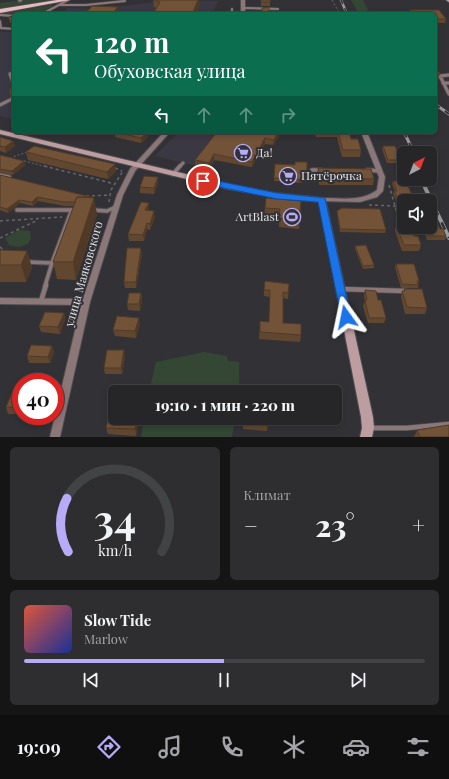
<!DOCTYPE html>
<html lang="ru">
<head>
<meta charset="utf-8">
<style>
  :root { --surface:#262628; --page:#2e2e30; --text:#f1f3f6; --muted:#a4a5a8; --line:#424345; --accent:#b7abf8 }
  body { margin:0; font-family:"Playfair Display",serif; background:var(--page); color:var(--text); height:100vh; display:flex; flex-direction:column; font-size:15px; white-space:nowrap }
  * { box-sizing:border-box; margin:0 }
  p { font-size:13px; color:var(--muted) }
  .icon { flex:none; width:22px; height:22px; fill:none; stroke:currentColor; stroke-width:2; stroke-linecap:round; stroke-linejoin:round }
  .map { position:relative; height:437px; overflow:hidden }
  .details { display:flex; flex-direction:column; gap:10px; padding:10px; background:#151516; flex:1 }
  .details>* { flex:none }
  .banner { position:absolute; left:12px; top:12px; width:425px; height:122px; border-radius:6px; box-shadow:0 2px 6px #0003,0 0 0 1px var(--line); background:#0b6e4f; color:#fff; overflow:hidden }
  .needle { width:26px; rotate:42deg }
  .controls { position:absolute; left:397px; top:146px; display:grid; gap:8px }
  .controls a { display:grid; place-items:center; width:40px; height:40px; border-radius:6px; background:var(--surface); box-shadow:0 2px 6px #0003,0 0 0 1px var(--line); font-size:20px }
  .speed { position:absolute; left:12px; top:373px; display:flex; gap:8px; font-size:20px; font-weight:700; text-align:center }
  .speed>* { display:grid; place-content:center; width:52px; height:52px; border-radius:50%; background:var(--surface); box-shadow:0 2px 6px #0003,0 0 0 1px var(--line); line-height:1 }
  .speed .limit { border:6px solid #d22; background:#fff; color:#111 }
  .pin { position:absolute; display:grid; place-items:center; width:34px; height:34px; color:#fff; margin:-17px; border:2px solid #fff; border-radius:50%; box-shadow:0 1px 4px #0007 }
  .me { position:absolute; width:44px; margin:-22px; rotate:348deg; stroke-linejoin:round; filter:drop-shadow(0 0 3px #0008) }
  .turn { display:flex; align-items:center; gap:14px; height:84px; padding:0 16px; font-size:18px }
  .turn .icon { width:52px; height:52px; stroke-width:2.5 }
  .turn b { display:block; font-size:28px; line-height:34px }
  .lanes { display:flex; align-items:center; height:38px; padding:0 16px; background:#0003; justify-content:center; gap:20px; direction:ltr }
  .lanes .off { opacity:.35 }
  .big { font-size:30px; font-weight:800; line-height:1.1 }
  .details .tile { flex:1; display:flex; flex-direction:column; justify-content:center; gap:6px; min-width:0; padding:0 14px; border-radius:6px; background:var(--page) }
  .details .dial { align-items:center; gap:0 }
  .dial svg { height:104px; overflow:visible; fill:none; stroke:var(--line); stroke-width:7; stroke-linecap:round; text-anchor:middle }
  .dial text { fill:var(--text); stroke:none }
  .song { display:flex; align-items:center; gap:12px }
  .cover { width:48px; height:48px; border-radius:6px; background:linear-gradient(135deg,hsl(10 70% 55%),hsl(230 70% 35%)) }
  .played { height:4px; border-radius:2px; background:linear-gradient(90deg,var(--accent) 50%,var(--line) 50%) }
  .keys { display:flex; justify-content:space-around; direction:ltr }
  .heat { display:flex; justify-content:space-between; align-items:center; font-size:22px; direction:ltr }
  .details .tiles { flex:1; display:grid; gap:10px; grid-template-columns:1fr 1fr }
  .tile:last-child { grid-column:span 2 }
  .trip { position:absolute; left:108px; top:385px; width:234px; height:40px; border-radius:6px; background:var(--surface); box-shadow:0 2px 6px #0003,0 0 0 1px var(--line); font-weight:800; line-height:40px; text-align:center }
  .menu { display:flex; height:64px; justify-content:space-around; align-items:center; background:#0f0f10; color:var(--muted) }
  .menu .icon { width:28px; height:28px }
  .menu .on { color:var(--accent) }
  .menu b { font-size:18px; color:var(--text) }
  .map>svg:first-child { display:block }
</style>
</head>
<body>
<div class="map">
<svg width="449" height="437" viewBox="0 0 449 437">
  <rect width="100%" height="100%" fill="#323236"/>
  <!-- built -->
  <path fill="#3a3943" d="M173 0 218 1 212 14H62L67 8 96 9Z
    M0 32H14V119L0 116Z
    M179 132H246L228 143 209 169 155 156Z"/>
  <!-- green -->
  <path fill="#344734" d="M24 0H50L0 8V3Z
    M351 0H363L370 14H359Z
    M52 5 53 6 52 7 39 13 14 14V16L1 14Z
    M19 230 30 231 31 238 28 244 19 247 9 245 5 238Z
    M204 352 227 356 228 361 239 362V392H149L156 362Z
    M144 418H235L232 437H141Z"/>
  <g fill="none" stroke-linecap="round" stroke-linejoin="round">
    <defs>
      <path id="lane-far3" d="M59 5H86L125 1
        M243 8 278 9
        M232 9V14
        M39 14 44 13 68 0
        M0 15 14 16
        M0 21 1 28 14 29
        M11 74 14 72"/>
      <path id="lane-far2" d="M13 73 10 74 14 85
        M449 75 440 76 449 94
        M443 83H449
        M0 105 14 98
        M179 167 183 163"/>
      <path id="lane-far1" d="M312 170H321
        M367 170 380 171
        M173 174 180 166
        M0 175 9 177
        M17 210H72
        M93 210 107 211 116 207
        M27 262 52 263
        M45 286 52 263 71 212 72 210H77"/>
      <path id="lane" d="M341 289 405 291
        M41 301 46 285
        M370 428H407L449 424"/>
      <path id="street" d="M18 0H22V1L19 2Z
        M241 0H245V14H241Z
        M164 132H170L135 171 123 195 90 302 60 437H50L81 305 0 304V298L83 299 117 195 130 169Z
        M361 132H367L385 177 383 191 377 197 360 202 320 201 319 200 320 199 322 198C341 198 361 202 377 190L379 177Z"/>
      <path id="secondary" d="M446 0H449V2Z
        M0 130 228 184 275 193 325 198 373 417 374 428 372 437H360L362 428 361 417 319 202 275 197 228 189 0 134Z"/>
      <path id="primary" d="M57 0H70L0 13V9Z"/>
    </defs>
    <!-- lane-far3 casing -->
    <use href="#lane-far3" stroke="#4e4e52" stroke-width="3"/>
    <!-- lane-far2 casing -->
    <use href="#lane-far2" stroke="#4e4e52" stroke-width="4.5"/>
    <!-- lane-far1 casing -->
    <use href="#lane-far1" stroke="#4e4e52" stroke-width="5.5"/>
    <!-- lane casing -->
    <use href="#lane" stroke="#4e4e52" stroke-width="6"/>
    <!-- street casing -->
    <use href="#street" stroke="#4e4e52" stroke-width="2"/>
    <!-- secondary casing -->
    <use href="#secondary" stroke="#4e4e52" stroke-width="2"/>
    <!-- primary casing -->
    <use href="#primary" stroke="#4e4e52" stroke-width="2"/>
    <!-- path-far1 -->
    <path stroke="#67676b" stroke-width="1" stroke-dasharray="2 2" stroke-linecap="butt" d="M332 0 340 14
      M10 158 27 152
      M24 161 48 167"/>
    <!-- path -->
    <path stroke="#67676b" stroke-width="1.5" stroke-dasharray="3 3" stroke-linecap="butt" d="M44 166 115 184
      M115 168 122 171
      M195 171 199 166
      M389 185 401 227
      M86 196 110 195
      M109 202 111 190 123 171
      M369 205 394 206 404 210
      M0 221 62 217
      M0 238 38 220
      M0 247 5 251"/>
    <!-- lane-far3 -->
    <use href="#lane-far3" stroke="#8c7778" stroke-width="2"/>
    <!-- lane-far2 -->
    <use href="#lane-far2" stroke="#8c7778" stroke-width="3"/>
    <!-- lane-far1 -->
    <use href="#lane-far1" stroke="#8c7778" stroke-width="3.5"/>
    <!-- lane -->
    <use href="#lane" stroke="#8c7778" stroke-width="4.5"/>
    <!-- street -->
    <use href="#street" fill="#8c7778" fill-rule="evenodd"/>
    <!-- secondary -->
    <use href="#secondary" fill="#be9da0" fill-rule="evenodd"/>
    <!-- primary -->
    <use href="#primary" fill="#e5babe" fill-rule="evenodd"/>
    <defs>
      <path id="rail-far2" d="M341 0 347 14"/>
      <path id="rail-far1" d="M435 104 449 114
        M404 132 414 153"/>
      <path id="rail" d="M421 179 449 238"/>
    </defs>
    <!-- rail-far2 casing -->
    <use href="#rail-far2" stroke="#9a9a9d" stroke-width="2.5"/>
    <!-- rail-far1 casing -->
    <use href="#rail-far1" stroke="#9a9a9d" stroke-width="3"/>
    <!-- rail casing -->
    <use href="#rail" stroke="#9a9a9d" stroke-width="4"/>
    <!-- rail-far2 -->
    <use href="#rail-far2" stroke="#323236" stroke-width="1.5" stroke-dasharray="4.5" stroke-linecap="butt"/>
    <!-- rail-far1 -->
    <use href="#rail-far1" stroke="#323236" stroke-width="2" stroke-dasharray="6" stroke-linecap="butt"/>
    <!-- rail -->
    <use href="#rail" stroke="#323236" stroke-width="2.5" stroke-dasharray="8" stroke-linecap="butt"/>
  </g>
  <!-- wall -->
  <path fill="#624730" d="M153 0 199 6 196 14H153L157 8 154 7Z
    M261 0H270V6H261Z
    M410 10H439L446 19 445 23H435V14H410Z
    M14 16V23H10L9 20Z
    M435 66 440 74 438 80H435Z
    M14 86V104H12L9 89Z
    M115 132 148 137 141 143 115 137Z
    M217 132H279V136L273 145 265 144 252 167 214 160 209 169 195 165V160Z
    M315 132H349L351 139 361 150 360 157H342L337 137H316Z
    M0 137 13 141 15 146 6 153 0 151Z
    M383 146 401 160 400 163H387L382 149Z
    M26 152 116 171 108 179 28 160Z
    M0 155 25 165 13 175 0 172Z
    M275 164 307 171V174L302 173V183L274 181Z
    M318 168 374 179 373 185H319L317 174Z
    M0 175 92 197 97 214 76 280 57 279 53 262 74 206H65L38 201 33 206 20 203 8 213 0 210Z
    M393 181 414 200V201H404V203H397L393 194 394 191H395L392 184Z
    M158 183 154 194 140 193V187Z
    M301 201 299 229 279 227V218L264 216 265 208Z
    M149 203V208L148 211 155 217 150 230 147 229 144 241H129L128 234Z
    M337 211 386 230 385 233 340 232 337 214Z
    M430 214 440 229 446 236 445 240H427L425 233 426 229H430L429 227H430Z
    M396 225 414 236 421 245 419 251H402L395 231Z
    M355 246 374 265V268L363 269 355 249Z
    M0 250 27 251 32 268 26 282H0Z
    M142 254 136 288H125L124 282Z
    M396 264 419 281 418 288H401L395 267Z
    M289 284 288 299 283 298V323L301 335 300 342 259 339 260 321 269 322 270 297 264 296V290Z
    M404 289 427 308 425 314H405L401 297 402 291H404Z
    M365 290 378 300 386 318 384 323H368L363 306 365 301 364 296Z
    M141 293 142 300 140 311 128 310 127 304Z
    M64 313 65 319 60 334 41 332 39 326Z
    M140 324 136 338 115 336 113 330Z
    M52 346 54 352 50 363H29L27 356Z
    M125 356 122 374H105L104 368Z
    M21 388V414H8L6 407Z
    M243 418H268L267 431 243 429Z
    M138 422 136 436 108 434 106 428Z
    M417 430 449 437H414Z"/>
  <!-- shaded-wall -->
  <path fill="#503a27" d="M198 0H199V6L196 14H192Z
    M118 7V14H112Z
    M147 132 148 137 141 143V138Z
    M278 132H279V136L273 145 274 140Z
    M265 138V144L252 167V162Z
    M13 141 15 146 6 153 5 147Z
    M214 154V160L209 169V163Z
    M24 161 25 165 13 175 12 171Z
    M115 164 116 171 108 179 107 172Z
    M158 177V183L154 194V188Z
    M37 197 38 201 33 206 32 202Z
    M94 198 97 214 76 280 73 262Z
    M19 200 20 203 8 213 7 209Z
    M149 203V208L146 216 145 210Z
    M154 211 155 217 150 230V224Z
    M147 223V229L144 241 143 235Z
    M141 248 142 254 136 288V282Z
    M27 251 32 268 26 282 21 265Z
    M141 293 142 300 140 311 139 304Z
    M64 313 65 319 60 334 58 327Z
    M139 318 140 324 136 338 135 331Z
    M52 346 54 352 50 363 48 357Z
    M124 350 125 356 122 374 121 368Z
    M137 418H138V422L136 436 135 429Z"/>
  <!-- building -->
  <path fill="#725338" stroke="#503a27" d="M153 0H198L192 14H153L160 2Z
    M261 0H270V2H261Z
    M92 6 118 7 112 14H85Z
    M269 7V14L262 13V8Z
    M410 10H439L446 19H435V14H413Z
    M14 16V21L9 20V17Z
    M435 66 440 74H435Z
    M14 86V90L9 89Z
    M116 132H147L141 138Z
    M217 132H278L274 140 265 138 252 162 214 154 209 163 195 160Z
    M338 132H349L351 139H358L361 150H343Z
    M0 137 13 141 5 147 0 146Z
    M34 146 115 164 107 172 26 152Z
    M383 146H395L401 160H388Z
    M0 155 24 161 12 171 0 169Z
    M295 162H307V171H302V180L274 178 275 164 295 165Z
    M318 168 371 169 374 179 320 178Z
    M0 175 91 197H77L75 202H64L37 197 32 202 19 200 7 209 0 207Z
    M144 176 158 177 154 188 140 187Z
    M393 181H406L414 200H398L394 191H397Z
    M77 197 94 198 73 262H53Z
    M266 198 301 201 299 220 279 218 280 209 265 208Z
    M141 202 149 203 145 210 154 211 150 224 147 223 143 235 128 234Z
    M342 208 380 209 386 230 340 229 337 211Z
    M432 213 440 229H443L446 236H429L426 229H433L430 223V214Z
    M396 225H404V227H410L414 236H418L421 245H404Z
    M366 245 374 265 363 266 355 246Z
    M127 248H141L136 282H124Z
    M0 250 27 251 21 265H0Z
    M396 264H414L419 281H417L418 285 402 284Z
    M265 281 289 284 288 293 283 292V323L301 324V335L260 332V321L269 322 270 290H264Z
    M404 289H422L427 308 407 307 402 291H405Z
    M365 290 376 291 378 300H381L386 318H369L365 300H367Z
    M129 293H141L139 304H127Z
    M45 312 64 313 58 327 39 326Z
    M117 316 139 318 135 331 113 330Z
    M31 345 52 346 48 357 27 356Z
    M107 350H124L121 368H104Z
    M14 388H21V408L6 407Z
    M109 415H115V418H137L135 429 106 428Z
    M243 418H268L267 425 243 422Z
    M449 425V437H420L417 430Z"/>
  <!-- route -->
  <path fill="#1a73e8" stroke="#114b97" d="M203 178 277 193 325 198 351 317 350 320 346 322 342 320 341 317 318 202 277 199 200 183 198 181 200 179Z"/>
  <!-- icons -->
  <defs>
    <symbol id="supermarket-ring" viewBox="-11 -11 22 22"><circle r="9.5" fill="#323236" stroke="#b7abf8" stroke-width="1.5"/><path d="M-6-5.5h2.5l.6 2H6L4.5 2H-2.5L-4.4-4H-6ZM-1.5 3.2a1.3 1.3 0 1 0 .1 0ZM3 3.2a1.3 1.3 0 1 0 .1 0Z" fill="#b7abf8"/></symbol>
    <symbol id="stadium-ring" viewBox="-11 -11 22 22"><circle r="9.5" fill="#323236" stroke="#b7abf8" stroke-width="1.5"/><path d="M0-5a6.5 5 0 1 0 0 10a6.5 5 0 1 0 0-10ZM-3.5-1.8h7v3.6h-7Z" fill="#b7abf8"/></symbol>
  </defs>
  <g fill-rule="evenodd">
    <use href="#supermarket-ring" x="233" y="143" width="20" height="20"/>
    <use href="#supermarket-ring" x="278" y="166" width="20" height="20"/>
    <use href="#stadium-ring" x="282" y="207" width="20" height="20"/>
  </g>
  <g text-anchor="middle" stroke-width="4" stroke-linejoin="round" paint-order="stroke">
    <!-- poi labels -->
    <g font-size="12" fill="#e1e1e4" stroke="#323236" text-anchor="start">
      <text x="256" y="157">Да!</text>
      <text x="301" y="180">Пятёрочка</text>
      <text x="279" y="221" text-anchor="end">ArtBlast</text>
    </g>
    <!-- street labels -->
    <g font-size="12" fill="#e1e1e4" stroke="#323236">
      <text transform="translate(84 274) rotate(-74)" y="4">улица Маяковского</text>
    </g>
  </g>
</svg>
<div class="controls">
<a><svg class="needle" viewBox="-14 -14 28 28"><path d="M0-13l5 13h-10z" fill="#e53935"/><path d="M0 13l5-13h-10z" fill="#a4a5a8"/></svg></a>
<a><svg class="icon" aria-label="sound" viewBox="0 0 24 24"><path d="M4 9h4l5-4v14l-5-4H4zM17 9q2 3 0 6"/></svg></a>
</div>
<div class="speed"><div class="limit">40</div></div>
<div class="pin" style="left:203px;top:181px;background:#d93025"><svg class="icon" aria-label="arrive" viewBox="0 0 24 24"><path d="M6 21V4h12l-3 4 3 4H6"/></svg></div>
<svg class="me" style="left:346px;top:317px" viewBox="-20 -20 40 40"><path d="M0-17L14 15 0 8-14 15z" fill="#1a73e8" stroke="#fff" stroke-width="4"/></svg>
<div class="trip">19:10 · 1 мин · 220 m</div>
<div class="banner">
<div class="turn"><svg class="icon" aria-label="left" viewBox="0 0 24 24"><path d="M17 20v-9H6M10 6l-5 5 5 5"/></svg><div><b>120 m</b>Обуховская улица</div></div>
<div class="lanes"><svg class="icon" aria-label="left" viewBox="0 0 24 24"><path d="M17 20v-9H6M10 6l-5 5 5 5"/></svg><svg class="icon off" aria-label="ahead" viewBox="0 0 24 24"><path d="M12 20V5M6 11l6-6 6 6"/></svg><svg class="icon off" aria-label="ahead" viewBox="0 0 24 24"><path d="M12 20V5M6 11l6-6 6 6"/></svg><svg class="icon off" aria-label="right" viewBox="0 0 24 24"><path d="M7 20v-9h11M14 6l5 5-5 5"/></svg></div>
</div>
</div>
<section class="details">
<div class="tiles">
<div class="tile dial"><svg viewBox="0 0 100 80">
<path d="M14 69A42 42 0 1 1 86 69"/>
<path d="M14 69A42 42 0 0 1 13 28" stroke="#b7abf8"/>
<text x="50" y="56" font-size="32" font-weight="700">34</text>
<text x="50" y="72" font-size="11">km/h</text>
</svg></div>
<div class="tile"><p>Климат</p>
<div class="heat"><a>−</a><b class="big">23°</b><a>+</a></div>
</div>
<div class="tile">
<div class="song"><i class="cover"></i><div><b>Slow Tide</b><p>Marlow</p></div></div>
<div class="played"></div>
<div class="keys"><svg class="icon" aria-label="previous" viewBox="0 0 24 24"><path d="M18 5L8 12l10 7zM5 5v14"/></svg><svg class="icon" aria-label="pause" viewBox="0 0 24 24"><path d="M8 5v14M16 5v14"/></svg><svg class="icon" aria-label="next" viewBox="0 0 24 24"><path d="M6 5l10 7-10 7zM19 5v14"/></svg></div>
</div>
</div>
</section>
<nav class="menu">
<b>19:09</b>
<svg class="icon on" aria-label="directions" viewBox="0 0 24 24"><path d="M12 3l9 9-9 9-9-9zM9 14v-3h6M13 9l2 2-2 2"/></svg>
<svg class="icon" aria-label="music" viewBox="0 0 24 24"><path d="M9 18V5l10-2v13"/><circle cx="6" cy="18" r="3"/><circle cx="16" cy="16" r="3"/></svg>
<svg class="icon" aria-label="phone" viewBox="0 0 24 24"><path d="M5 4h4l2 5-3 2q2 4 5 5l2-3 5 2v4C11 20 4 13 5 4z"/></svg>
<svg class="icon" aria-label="climate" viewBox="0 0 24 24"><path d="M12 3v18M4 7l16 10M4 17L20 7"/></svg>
<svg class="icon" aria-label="car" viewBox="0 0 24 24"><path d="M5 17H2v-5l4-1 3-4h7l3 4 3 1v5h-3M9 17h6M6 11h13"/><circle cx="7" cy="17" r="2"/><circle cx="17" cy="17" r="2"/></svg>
<svg class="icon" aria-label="filters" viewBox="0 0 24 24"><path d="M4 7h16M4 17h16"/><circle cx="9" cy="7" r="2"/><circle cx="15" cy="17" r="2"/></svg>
</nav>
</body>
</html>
